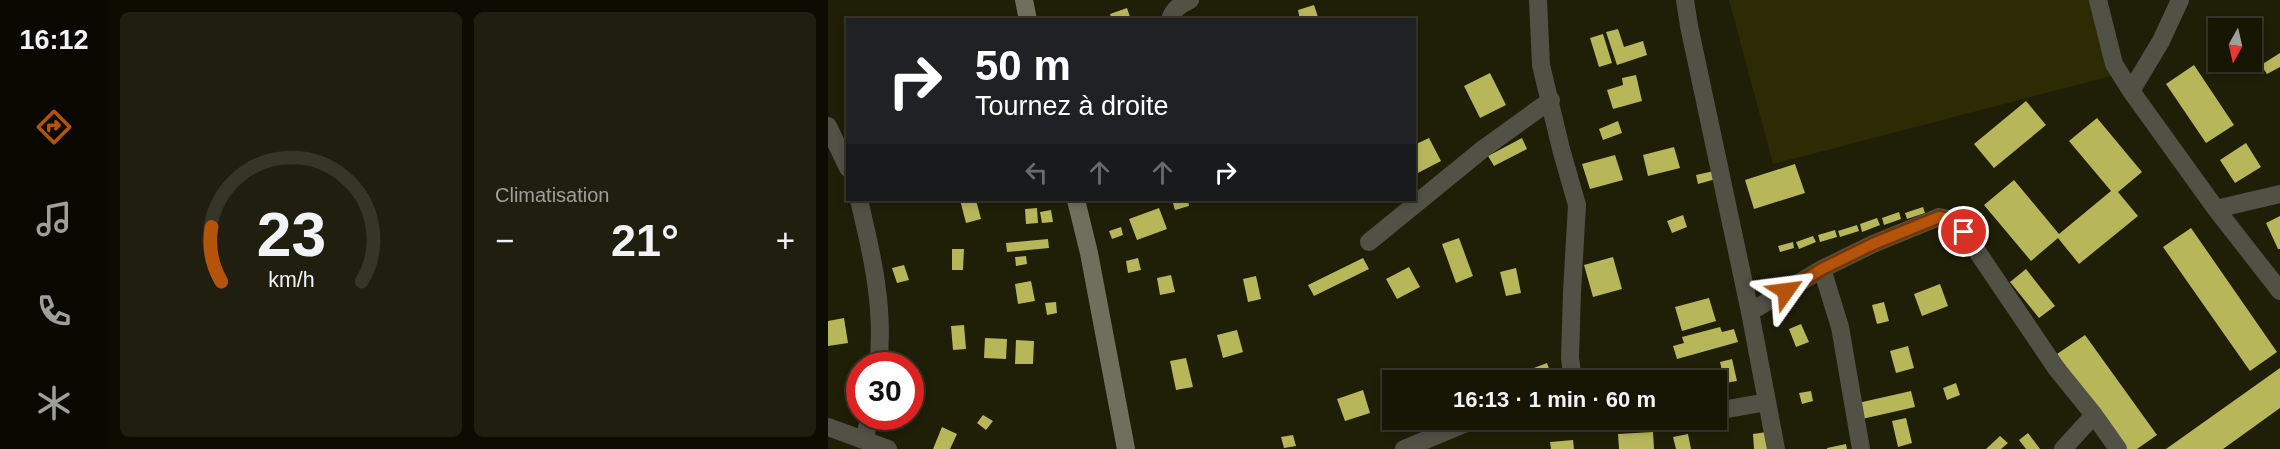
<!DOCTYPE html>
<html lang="fr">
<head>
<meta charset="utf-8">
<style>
  :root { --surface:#171605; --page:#201f0f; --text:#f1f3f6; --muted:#9e9f9a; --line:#363527; --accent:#b45309 }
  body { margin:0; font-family:Arial,sans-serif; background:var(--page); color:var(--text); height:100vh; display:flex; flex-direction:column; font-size:22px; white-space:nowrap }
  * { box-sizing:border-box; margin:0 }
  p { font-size:20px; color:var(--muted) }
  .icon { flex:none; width:33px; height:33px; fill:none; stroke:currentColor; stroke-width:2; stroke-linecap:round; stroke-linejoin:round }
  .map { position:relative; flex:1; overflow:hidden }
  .drawer { display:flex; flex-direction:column; gap:12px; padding:12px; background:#0d0c03; width:720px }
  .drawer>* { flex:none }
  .top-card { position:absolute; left:18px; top:18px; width:570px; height:183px; border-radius:0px; box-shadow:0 3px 9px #0003,0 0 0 2px var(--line); background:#202124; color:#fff; overflow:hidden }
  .needle { width:39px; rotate:188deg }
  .controls { position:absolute; left:1380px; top:18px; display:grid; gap:12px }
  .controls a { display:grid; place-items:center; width:54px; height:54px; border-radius:0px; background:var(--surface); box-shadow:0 3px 9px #0003,0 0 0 2px var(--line); font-size:30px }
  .speed { position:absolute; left:18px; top:352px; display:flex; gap:12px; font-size:30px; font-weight:700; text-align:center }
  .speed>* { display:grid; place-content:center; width:78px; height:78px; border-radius:50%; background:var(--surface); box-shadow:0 3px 9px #0003,0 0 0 2px var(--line); line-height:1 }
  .speed .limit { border:9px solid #d22; background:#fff; color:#111 }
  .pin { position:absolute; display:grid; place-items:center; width:51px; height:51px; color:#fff; margin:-26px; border:3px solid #fff; border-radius:50%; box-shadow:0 2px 6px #0007 }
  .me { position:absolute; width:66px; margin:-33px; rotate:59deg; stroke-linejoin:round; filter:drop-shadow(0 0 4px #0008) }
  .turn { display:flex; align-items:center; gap:21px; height:126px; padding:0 30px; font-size:27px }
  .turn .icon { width:78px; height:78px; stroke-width:2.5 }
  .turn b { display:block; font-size:42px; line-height:51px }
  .lanes { display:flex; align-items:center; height:57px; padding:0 30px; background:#0003; justify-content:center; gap:30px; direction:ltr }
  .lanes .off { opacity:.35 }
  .big { font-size:45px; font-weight:700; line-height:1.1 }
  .drawer .tile { flex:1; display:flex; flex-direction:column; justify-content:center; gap:9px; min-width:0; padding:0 21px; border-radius:9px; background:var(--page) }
  .drawer .dial { align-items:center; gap:0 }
  .dial svg { height:156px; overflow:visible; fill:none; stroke:var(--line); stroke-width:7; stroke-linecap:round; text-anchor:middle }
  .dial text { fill:var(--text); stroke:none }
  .heat { display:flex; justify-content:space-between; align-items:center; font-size:33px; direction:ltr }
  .drawer .tiles { flex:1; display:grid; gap:12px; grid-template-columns:repeat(2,1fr) }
  .trip { position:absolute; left:554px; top:370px; width:345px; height:60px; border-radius:0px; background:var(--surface); box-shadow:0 3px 9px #0003,0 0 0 2px var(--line); font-weight:700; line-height:60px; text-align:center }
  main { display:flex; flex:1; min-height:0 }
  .tab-bar { display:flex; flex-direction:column; width:108px; justify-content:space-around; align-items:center; background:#090902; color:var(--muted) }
  .tab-bar .icon { width:42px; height:42px }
  .tab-bar .active { color:var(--accent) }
  .tab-bar b { font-size:27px; color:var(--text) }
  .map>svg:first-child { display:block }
</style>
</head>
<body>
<main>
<nav class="tab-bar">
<b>16:12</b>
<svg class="icon active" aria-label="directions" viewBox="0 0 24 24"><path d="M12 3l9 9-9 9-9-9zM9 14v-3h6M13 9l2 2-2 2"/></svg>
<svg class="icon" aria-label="music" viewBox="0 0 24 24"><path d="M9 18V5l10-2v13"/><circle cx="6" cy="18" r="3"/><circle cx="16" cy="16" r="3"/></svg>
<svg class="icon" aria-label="phone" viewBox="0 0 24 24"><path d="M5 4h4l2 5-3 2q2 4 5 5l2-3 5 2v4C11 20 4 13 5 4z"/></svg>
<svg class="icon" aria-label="climate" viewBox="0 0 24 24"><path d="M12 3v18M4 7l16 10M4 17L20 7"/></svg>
</nav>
<section class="drawer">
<div class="tiles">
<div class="tile dial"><svg viewBox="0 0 100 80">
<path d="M14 69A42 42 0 1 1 86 69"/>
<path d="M14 69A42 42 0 0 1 9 41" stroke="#b45309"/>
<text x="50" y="56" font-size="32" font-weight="700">23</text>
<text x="50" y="72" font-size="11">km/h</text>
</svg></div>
<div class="tile"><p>Climatisation</p>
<div class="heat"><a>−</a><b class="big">21°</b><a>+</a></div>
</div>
</div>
</section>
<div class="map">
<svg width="1452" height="449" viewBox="0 0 1452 449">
  <rect width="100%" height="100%" fill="#1f1e07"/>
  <!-- green -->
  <path fill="#2c2b04" d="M901 0H1276L1295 73 945 164Z"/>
  <!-- building -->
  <path fill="#b7b75a" d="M486 5 491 20H472L470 10Z
    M299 8 303 20H284L282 14Z
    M790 29 796 47 815 41 819 55 789 65 778 32Z
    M775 34 784 63 771 67 762 38Z
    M1452 53V67L1439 74 1433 65Z
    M1366 65 1406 125 1378 143 1338 84Z
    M662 73 678 105 652 118 636 86Z
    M808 75 814 101 785 109 779 90 795 85 794 78Z
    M1198 101 1218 125 1166 168 1146 144Z
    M1269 118 1314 172 1290 192 1310 216 1251 264 1230 238 1203 261 1156 205 1186 180 1231 234 1283 191 1241 141Z
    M790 121 794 133 775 140 771 129Z
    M601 138 613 161 586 175V145Z
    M694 138 699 149 666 166 660 156Z
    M1418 143 1433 167 1407 183 1392 160Z
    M846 147 852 168 820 176 815 155Z
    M787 155 795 180 762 189 754 164Z
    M967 164 977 193 926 209 917 180Z
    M886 171 888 179 870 184 868 175Z
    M132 200H148L153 219 138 223Z
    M344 200H360L361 206 347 210Z
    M1095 207 1097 213 1079 219 1077 213Z
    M209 208 210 223 198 224 197 209Z
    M331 208 339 229 309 240 301 219Z
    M223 210 225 222 214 223 212 212Z
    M1071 212 1073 219 1056 225 1054 218Z
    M855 215 859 227 844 233 839 221Z
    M1452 216V249H1450L1438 223Z
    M1049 218 1052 225 1034 232 1032 224Z
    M1029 225 1031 231 1012 237 1010 231Z
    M293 227 295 235 284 239 281 231Z
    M1363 228 1449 352 1422 371 1335 247Z
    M1007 230 1009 237 992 242 990 235Z
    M985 236 988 242 971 249 968 242Z
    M631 238 645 276 628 283 614 244Z
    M220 239 221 248 179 252 178 243Z
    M965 242 966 248 952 252 950 246Z
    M124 249H136L135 270H124Z
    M198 256 199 264 188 266 187 257Z
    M785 257 794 289 765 297 756 265Z
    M310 258 313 270 300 273 298 261Z
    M535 258 541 269 486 296 480 285Z
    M76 265 81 280 69 283 64 268Z
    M581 267 592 287 569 299 558 279Z
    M688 268 693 293 678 296 672 272Z
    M1198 269 1227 306 1211 318 1182 282Z
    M343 275 347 292 332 295 329 278Z
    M428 276 433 299 420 302 415 279Z
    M203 281 207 301 190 304 187 284Z
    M1112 284 1120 306 1094 316 1086 294Z
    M881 298 888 321 854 331 847 307Z
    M228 302 229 313 219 315 217 303Z
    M1056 302 1061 321 1049 324 1044 305Z
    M16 318 20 343 0 346V321Z
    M973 324 981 342 968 347 961 329Z
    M136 325 138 349 125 350 123 326Z
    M892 327 894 332 906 329 910 342 849 359 845 346 856 343 854 337Z
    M409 330 415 352 395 358 389 335Z
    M1257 335 1329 435 1309 449H1297L1229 354Z
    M157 338 179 339 178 359 156 358Z
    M188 340 206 341 205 364H187Z
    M1080 346 1086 368 1068 373 1062 351Z
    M358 358 365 387 348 390 342 361Z
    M904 359 909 381 897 383 892 362Z
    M719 363 723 374 698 381 695 372Z
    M639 368 642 379 601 381 600 377Z
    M1452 368V408L1395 449H1338Z
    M1128 383 1132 395 1119 400 1115 388Z
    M535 390 542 413 517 421 509 399Z
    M983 391 985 401 974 404 971 393Z
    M1083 391 1087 407 1034 419 1030 403Z
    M155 415 165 421 158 430 149 423Z
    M60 417H75L73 429 59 426Z
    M1078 418 1084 443 1070 447 1064 421Z
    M114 427 129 434 122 449H105Z
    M825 432 826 449H791L790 434Z
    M939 432 941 449H926L925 434Z
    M1200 433 1212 449H1198L1191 440Z
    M860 434 863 449H848L845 437Z
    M465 435 468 446 456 448 453 437Z
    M1172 436 1180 443 1173 449H1158Z
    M745 440 746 449H723L722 442Z
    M1018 444 1019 449H999V448Z"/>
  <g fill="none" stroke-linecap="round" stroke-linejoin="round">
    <!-- street -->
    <path stroke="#515146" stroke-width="18" d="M710 0 713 65 733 149 749 205 744 292 742 358 745 381
      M857 0 861 26 922 312 948 449
      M1270 0 1286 64 1303 91 1388 209 1452 291
      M342 20C345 9 352 5 362 0
      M1303 91 1333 41 1352 0
      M0 126 20 168
      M31 200C44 254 57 310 50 366
      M1388 209 1452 194
      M541 242 655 149 723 100
      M994 269 1012 327 1033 449
      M922 312 994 269 1045 244 1111 217 1125 220 1136 232 1228 368 1266 415 1290 449
      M888 411 939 402
      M0 427 60 449
      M37 439 41 417
      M576 449 636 424 656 420
      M1235 449 1266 415"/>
    <!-- secondary -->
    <path stroke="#6e6f5d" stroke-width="18" d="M196 0 200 20
      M248 200 261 253 298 449"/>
  </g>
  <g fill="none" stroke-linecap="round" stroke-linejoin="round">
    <defs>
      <path id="route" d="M958 291 994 269 1045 244 1111 217 1125 220 1136 232"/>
    </defs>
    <!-- route casing -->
    <use href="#route" stroke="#753606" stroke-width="15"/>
    <!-- route -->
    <use href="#route" stroke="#b45309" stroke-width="10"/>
  </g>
</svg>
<div class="controls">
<a><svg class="needle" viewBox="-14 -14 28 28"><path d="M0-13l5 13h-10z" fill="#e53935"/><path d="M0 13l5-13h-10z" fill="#9e9f9a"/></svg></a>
</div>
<div class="speed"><div class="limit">30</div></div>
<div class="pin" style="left:1136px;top:232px;background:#d93025"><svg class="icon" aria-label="arrive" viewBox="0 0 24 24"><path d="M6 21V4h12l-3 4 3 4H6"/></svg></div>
<svg class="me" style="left:958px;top:291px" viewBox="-20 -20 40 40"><path d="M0-17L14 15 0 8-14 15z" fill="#b45309" stroke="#fff" stroke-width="4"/></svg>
<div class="trip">16:13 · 1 min · 60 m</div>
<div class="top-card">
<div class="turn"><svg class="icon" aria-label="right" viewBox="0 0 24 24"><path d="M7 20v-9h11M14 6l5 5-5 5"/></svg><div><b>50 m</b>Tournez à droite</div></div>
<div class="lanes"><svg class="icon off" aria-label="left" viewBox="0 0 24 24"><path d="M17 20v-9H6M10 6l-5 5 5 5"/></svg><svg class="icon off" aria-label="ahead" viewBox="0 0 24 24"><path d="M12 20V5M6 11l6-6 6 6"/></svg><svg class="icon off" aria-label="ahead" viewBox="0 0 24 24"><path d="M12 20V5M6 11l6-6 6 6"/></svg><svg class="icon" aria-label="right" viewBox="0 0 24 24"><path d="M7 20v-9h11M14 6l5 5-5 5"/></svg></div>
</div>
</div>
</main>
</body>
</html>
